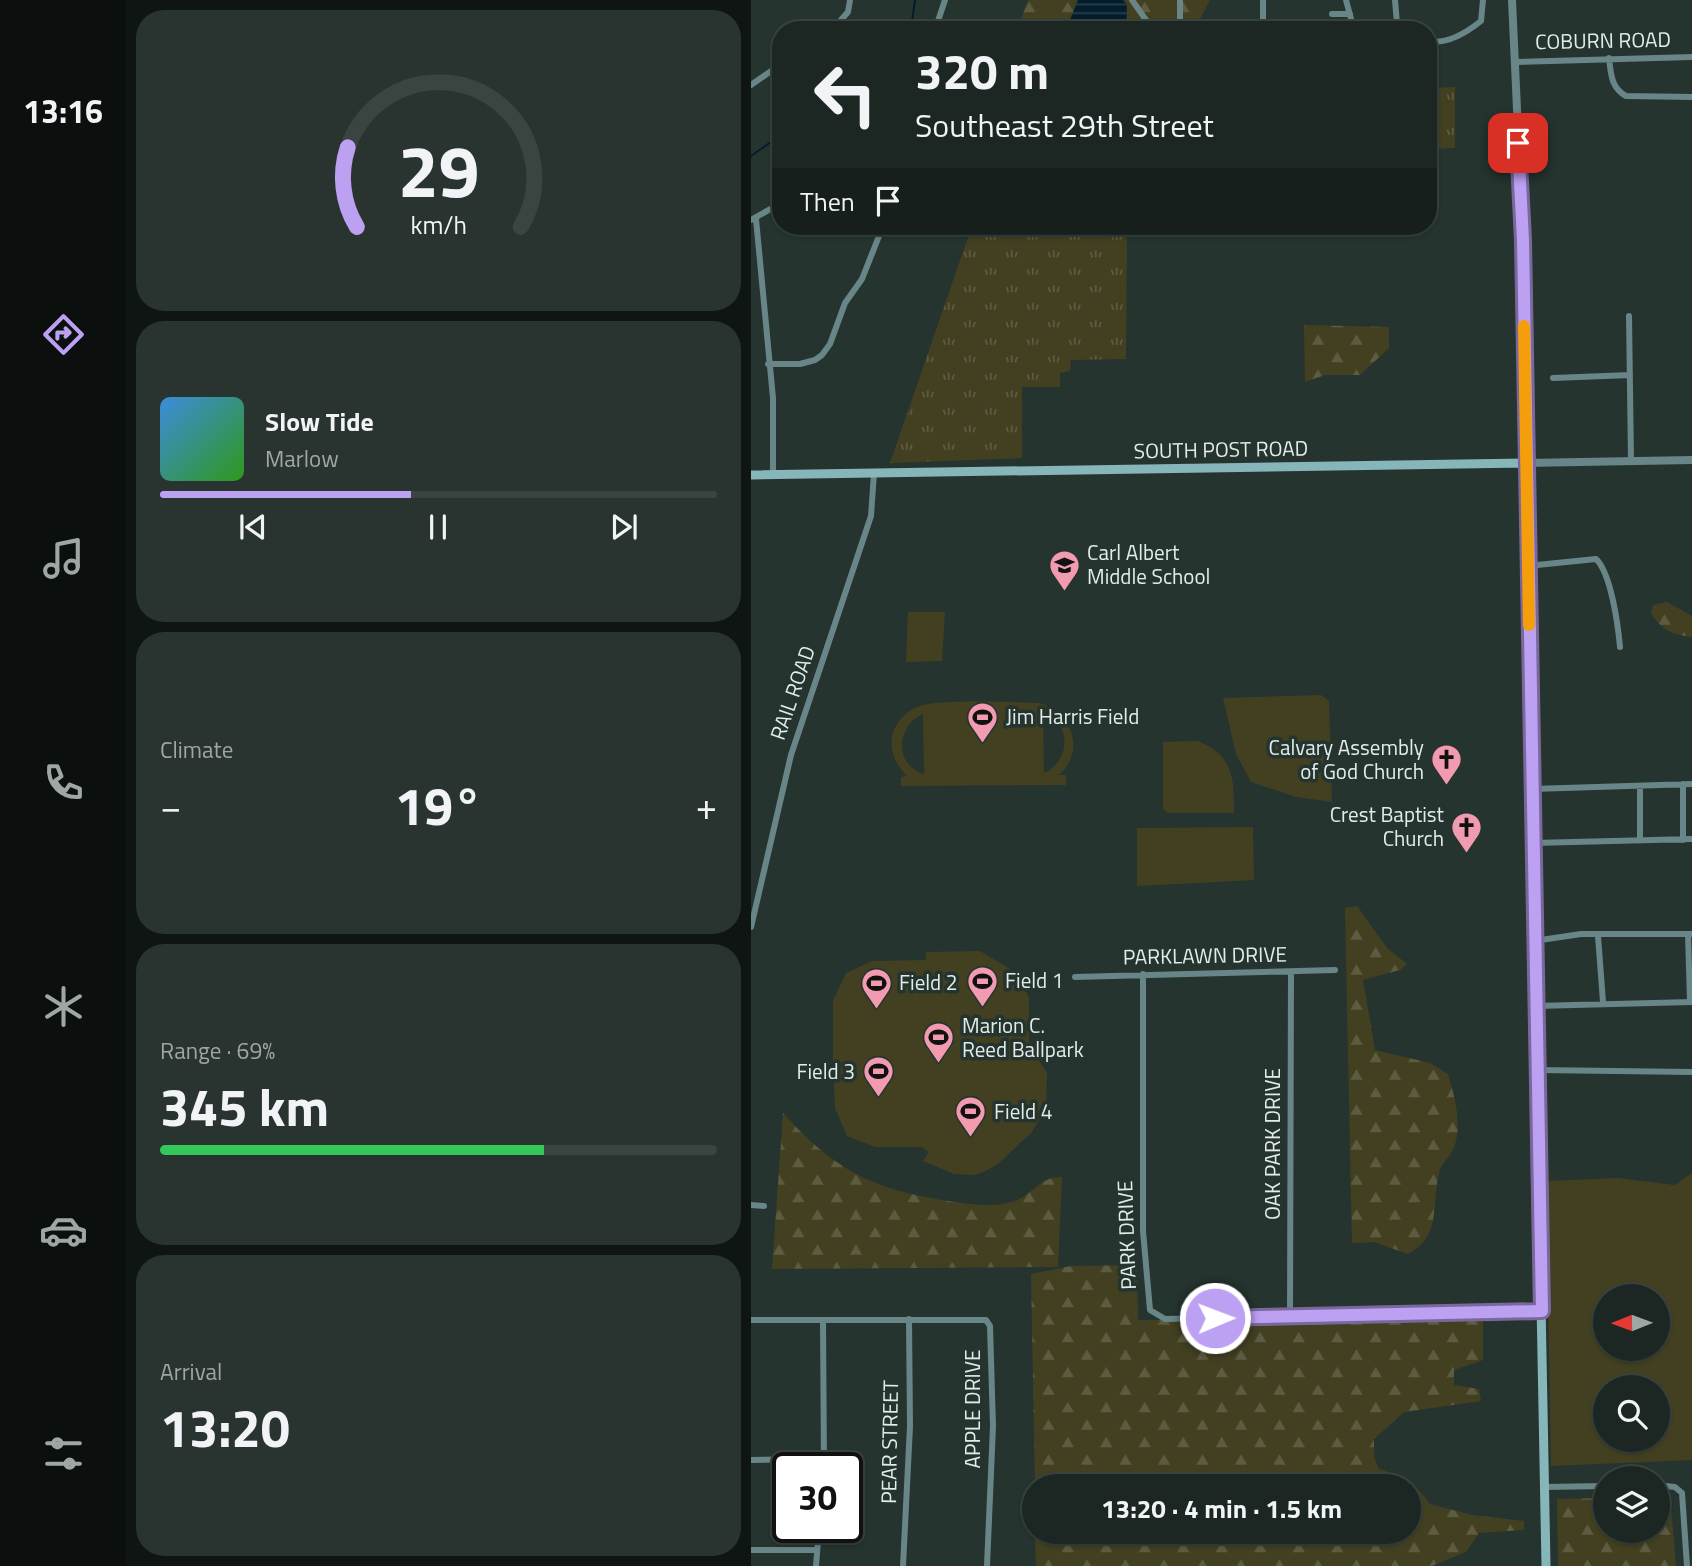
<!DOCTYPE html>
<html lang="en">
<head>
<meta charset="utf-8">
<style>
  :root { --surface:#1c2723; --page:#293330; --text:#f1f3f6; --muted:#a0a5a6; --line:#3a4441; --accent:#bca0f2 }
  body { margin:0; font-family:"Titillium Web",sans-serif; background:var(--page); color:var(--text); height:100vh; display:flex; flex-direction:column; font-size:26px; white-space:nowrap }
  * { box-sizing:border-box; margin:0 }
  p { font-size:23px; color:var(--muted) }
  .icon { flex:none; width:38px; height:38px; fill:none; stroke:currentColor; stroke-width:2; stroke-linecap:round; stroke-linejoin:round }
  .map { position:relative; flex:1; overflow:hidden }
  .drawer { display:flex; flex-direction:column; gap:10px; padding:10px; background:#0f1513; width:625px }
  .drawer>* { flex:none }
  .top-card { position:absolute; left:21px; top:21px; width:665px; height:214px; border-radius:28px; box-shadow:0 2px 5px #0004,0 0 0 2px var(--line); background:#1c2723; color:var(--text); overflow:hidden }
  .needle { width:46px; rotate:269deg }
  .fabs { position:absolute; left:842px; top:1284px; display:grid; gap:14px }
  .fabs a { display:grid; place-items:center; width:77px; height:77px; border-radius:50%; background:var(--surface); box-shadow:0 2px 5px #0004,0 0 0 2px var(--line); font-size:35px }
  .speed { position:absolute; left:21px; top:1452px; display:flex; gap:14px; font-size:35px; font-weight:700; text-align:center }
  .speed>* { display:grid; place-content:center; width:91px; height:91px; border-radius:50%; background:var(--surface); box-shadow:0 2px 5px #0004,0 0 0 2px var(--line); line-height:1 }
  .speed .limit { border:4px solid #111; border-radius:10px; background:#fff; color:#111 }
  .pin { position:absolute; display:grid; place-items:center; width:60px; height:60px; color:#fff; margin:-30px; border-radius:14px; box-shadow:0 4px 10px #0006 }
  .me { position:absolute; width:77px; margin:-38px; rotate:89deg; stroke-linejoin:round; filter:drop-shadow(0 0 5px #0008) }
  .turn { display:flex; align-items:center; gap:24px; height:147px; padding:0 28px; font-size:32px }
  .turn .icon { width:91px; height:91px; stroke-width:2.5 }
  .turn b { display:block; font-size:49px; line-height:60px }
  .then { display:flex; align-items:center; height:66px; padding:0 28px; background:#0003; gap:14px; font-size:26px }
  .big { font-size:52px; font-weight:700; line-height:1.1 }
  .drawer .tile { flex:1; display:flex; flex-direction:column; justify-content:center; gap:10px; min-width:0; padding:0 24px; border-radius:28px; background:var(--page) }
  .drawer .dial { align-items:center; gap:0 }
  .dial svg { height:182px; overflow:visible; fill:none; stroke:var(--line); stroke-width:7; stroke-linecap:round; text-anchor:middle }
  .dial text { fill:var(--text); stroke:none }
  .song { display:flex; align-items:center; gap:21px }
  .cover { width:84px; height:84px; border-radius:10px; background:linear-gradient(135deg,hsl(210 70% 55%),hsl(110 70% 35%)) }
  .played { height:7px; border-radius:4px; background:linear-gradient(90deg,var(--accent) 45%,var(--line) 45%) }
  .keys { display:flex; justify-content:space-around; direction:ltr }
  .heat { display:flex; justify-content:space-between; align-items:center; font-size:38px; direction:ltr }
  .charge { height:10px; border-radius:5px; background:linear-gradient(90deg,#34c759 69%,var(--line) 0) }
  .trip { position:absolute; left:271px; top:1474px; width:399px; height:70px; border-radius:35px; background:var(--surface); box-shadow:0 2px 5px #0004,0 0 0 2px var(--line); font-weight:700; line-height:70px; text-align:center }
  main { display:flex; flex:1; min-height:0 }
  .tabs { display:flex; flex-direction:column; width:126px; justify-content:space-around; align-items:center; background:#0b100e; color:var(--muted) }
  .tabs .icon { width:49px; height:49px }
  .tabs .selected { color:var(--accent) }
  .tabs b { font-size:32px; color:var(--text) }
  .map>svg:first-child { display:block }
</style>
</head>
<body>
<main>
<nav class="tabs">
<b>13:16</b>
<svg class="icon selected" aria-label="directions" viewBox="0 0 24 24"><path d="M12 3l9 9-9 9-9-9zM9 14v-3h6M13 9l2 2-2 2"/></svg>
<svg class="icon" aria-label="music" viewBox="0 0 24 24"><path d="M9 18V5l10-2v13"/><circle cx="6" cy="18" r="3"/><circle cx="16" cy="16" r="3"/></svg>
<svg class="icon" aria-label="phone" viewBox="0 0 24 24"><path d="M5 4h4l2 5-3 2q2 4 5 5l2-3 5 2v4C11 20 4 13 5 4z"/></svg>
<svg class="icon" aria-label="climate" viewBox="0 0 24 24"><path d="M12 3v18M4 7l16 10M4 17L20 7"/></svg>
<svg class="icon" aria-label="car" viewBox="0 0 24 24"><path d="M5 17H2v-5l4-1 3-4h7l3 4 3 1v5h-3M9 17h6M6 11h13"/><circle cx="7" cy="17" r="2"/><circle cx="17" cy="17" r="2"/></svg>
<svg class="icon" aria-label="filters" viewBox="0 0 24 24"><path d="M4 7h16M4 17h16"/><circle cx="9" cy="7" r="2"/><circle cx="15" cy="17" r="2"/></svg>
</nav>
<section class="drawer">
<div class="tile dial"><svg viewBox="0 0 100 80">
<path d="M14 69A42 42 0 1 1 86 69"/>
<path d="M14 69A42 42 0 0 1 10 34" stroke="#bca0f2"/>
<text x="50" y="56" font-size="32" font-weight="700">29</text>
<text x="50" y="72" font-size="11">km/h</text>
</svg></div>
<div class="tile">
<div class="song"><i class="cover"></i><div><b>Slow Tide</b><p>Marlow</p></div></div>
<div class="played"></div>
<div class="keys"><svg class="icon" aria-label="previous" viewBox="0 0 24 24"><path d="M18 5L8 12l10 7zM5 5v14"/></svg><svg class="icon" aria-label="pause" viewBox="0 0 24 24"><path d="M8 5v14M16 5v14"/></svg><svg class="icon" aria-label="next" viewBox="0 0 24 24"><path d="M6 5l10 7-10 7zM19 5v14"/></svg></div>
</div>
<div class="tile"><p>Climate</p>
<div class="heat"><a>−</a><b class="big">19°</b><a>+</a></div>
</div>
<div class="tile"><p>Range · 69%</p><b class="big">345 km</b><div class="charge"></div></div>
<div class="tile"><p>Arrival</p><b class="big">13:20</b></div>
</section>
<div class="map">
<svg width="942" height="1566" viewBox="0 0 942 1566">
  <defs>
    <pattern id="grass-tufts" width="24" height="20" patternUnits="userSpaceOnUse" patternTransform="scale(1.75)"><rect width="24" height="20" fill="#424021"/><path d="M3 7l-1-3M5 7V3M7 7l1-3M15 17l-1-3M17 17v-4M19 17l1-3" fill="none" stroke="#5d5c41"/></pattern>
    <pattern id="forest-firs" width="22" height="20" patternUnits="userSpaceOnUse" patternTransform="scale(1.75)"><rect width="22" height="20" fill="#424021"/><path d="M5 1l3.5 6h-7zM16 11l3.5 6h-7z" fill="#5d5c41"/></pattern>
    <pattern id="water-rules" width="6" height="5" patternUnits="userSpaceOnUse" patternTransform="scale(1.75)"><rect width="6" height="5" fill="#031d2c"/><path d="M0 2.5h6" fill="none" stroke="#273e4b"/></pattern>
  </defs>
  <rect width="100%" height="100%" fill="#25342f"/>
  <!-- grass -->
  <path fill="url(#grass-tufts)" d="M704 87V148L677 149V88Z
    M221 226H376L375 359 320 360 319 371 309 373V387H271V458L139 463Z"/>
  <!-- forest -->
  <path fill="url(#forest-firs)" d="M277 0H327L315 30H266Z
    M372 0H459L443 30H375L376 5Z
    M553 325 638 327V348L609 375H574L554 382Z
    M916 602 941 616V637C923 635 910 630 900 613L902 605Z
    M606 906 636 948 656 964 649 970 612 980 624 1050 679 1063 697 1074C704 1097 712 1127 702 1150 698 1158 690 1163 688 1173 680 1205 691 1236 657 1254L623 1242 601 1243 594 908Z
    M32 1113C82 1169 122 1190 197 1201 217 1204 240 1208 260 1202 281 1197 288 1176 311 1177L307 1267 21 1269Z
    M386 1265 387 1320 732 1319V1360L703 1370V1385L728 1389 730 1401 653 1412 623 1439V1457L628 1469C652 1476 665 1484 679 1504L721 1515 773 1521V1530L728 1533 715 1552 681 1566H285L284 1531H658V1486H284L280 1274 320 1266Z
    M919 1496 925 1566H807L806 1499 854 1498V1531H906L907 1497Z"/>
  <!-- garden -->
  <path fill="#424021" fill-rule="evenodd" d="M157 612H194L191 661 155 662Z
    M570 695 578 701 581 802 545 797 500 782 485 754 472 698Z
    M289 703C320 714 336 749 308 775H315V785L150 786V777L156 776C145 765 139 753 141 737 144 723 155 710 169 706 188 699 265 702 289 703ZM172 714 173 774H172C143 764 145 726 172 714ZM292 714C322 723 319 762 293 773Z
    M447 741C483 756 483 778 483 813H417L412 809V742Z
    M502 827 503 880 386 886V828Z
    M229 951 259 969 278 997V1044L296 1073 295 1108 281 1132 248 1163 235 1171 223 1175 203 1174 172 1161 178 1152 171 1147H124L96 1136 84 1108 82 1062V1001L95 973 121 961 175 960V952Z
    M941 1173V1460L800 1466 795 1181 866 1178 924 1185ZM854 1297H906V1349H854ZM854 1388H906V1440H854Z"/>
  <!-- water -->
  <path fill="url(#water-rules)" d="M327 0H372L376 5 375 30H315Z"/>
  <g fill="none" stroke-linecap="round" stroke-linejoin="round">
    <!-- stream -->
    <path stroke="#031d2c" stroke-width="2" d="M160 30 164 0
      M0 156 30 135"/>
    <!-- minor -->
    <path stroke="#688588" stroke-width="6" d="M381 0 402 30
      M429 0V30
      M512 0V30
      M595 0 603 30
      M644 0 646 24 652 30
      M581 14H599
      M81 30 97 12 99 0
      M184 30 194 0
      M677 41C696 45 715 33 730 21L732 0
      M858 58C860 74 860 88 875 96L942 97
      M763 62 942 57
      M0 85 30 64
      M5 219 22 398V474
      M0 220 30 203
      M878 316 880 460
      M17 364H49L64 360 71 355 79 344 94 303 111 279 132 226
      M802 378 879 375
      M776 566 845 559C860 573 867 625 869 647
      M932 784V840
      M889 786V841
      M781 789 942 784
      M782 843 942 839
      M0 927 40 755 120 516 123 473
      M937 934 939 1002
      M847 936 852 1002
      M783 941 830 934H942
      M392 974V1231L399 1310 414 1319 791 1311
      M324 977 584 970
      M784 1006 942 1002
      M786 1070 942 1072
      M0 1205 13 1206
      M539 1316 540 972
      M0 1320H235L239 1326 242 1426 236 1566
      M72 1321 73 1468
      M0 1460 73 1459
      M906 1485 924 1487 931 1493 936 1566
      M793 1487 854 1486
      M0 1550H64
      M65 1566 68 1528
      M152 1566 159 1426 158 1319"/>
    <!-- tertiary -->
    <path stroke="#688588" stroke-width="8" d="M761 0 772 240 774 463 942 460"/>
    <!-- secondary -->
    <path stroke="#86b5ba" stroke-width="9" d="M0 475 774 463 795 1566"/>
  </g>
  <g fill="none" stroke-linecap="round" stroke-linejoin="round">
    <defs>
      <path id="route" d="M464 1318 791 1311 772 240 767 143"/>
    </defs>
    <!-- route casing -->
    <use href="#route" stroke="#7a689d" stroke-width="18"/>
    <!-- route -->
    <use href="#route" stroke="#bca0f2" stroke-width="12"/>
    <!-- slow -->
    <path stroke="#f59e0b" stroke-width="12" d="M773 326 778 625"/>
  </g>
  <!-- icons -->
  <defs>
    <symbol id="school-pin" viewBox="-11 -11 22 30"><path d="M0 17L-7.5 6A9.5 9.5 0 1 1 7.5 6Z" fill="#f29aaf" stroke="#25342f"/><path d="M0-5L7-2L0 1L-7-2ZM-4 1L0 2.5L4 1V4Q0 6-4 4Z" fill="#111"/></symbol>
    <symbol id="stadium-pin" viewBox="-11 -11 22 30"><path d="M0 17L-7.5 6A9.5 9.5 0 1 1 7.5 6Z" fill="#f29aaf" stroke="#25342f"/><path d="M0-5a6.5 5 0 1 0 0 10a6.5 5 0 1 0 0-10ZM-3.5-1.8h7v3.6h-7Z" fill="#111"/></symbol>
    <symbol id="church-pin" viewBox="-11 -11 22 30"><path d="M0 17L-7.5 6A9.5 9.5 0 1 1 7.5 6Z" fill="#f29aaf" stroke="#25342f"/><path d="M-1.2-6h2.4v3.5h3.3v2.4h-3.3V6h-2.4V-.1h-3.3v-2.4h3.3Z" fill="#111"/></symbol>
  </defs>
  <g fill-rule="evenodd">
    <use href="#school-pin" x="296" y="548" width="35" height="47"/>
    <use href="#stadium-pin" x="214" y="700" width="35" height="47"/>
    <use href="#church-pin" x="678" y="742" width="35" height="47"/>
    <use href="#church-pin" x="698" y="810" width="35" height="47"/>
    <use href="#stadium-pin" x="214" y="964" width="35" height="47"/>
    <use href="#stadium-pin" x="108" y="966" width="35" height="47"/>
    <use href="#stadium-pin" x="170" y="1020" width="35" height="47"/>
    <use href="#stadium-pin" x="110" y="1054" width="35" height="47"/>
    <use href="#stadium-pin" x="202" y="1094" width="35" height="47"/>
  </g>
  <g text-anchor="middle" stroke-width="7" stroke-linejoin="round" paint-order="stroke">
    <!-- street labels -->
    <g font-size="21" fill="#e2ece8" stroke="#25342f">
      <text transform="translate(852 41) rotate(-1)" y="7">COBURN ROAD</text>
      <text transform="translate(470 450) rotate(-1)" y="7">SOUTH POST ROAD</text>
      <text transform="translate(42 693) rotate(-71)" y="7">RAIL ROAD</text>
      <text transform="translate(454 956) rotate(-1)" y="7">PARKLAWN DRIVE</text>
      <text transform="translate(522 1144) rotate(-90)" y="7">OAK PARK DRIVE</text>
      <text transform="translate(376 1235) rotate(-92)" y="7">PARK DRIVE</text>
      <text transform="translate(222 1409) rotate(-90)" y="7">APPLE DRIVE</text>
      <text transform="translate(139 1442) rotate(-89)" y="7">PEAR STREET</text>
    </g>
    <!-- poi labels -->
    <g font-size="21" fill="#e2ece8" stroke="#25342f" text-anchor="start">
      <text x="336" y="560">Carl Albert<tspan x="336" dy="24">Middle School</tspan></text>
      <text x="255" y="724">Jim Harris Field</text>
      <text x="673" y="755" text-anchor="end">Calvary Assembly<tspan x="673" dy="24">of God Church</tspan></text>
      <text x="693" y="822" text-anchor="end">Crest Baptist<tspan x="693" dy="24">Church</tspan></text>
      <text x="254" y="988">Field 1</text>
      <text x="148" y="990">Field 2</text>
      <text x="211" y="1033">Marion C.<tspan x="211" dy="24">Reed Ballpark</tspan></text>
      <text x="104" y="1079" text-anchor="end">Field 3</text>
      <text x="243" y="1119">Field 4</text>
    </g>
  </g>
</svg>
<div class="fabs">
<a><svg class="needle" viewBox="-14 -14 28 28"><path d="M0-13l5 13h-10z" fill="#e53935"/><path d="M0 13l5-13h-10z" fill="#a0a5a6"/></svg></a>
<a><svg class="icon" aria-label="search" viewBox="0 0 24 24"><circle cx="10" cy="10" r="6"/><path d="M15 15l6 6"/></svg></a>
<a><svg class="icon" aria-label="layers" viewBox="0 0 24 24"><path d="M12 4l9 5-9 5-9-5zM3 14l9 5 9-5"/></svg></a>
</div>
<div class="speed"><div class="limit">30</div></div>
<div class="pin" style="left:767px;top:143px;background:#d93025"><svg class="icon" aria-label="arrive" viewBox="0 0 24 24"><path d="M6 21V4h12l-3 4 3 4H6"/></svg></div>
<svg class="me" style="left:464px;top:1318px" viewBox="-20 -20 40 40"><circle r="17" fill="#bca0f2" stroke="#fff" stroke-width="3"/><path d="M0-11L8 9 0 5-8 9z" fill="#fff"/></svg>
<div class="trip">13:20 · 4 min · 1.5 km</div>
<div class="top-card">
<div class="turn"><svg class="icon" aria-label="left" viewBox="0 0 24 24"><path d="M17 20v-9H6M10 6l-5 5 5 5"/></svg><div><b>320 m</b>Southeast 29th Street</div></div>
<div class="then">Then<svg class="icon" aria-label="arrive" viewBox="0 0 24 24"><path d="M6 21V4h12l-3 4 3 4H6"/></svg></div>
</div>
</div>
</main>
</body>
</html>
